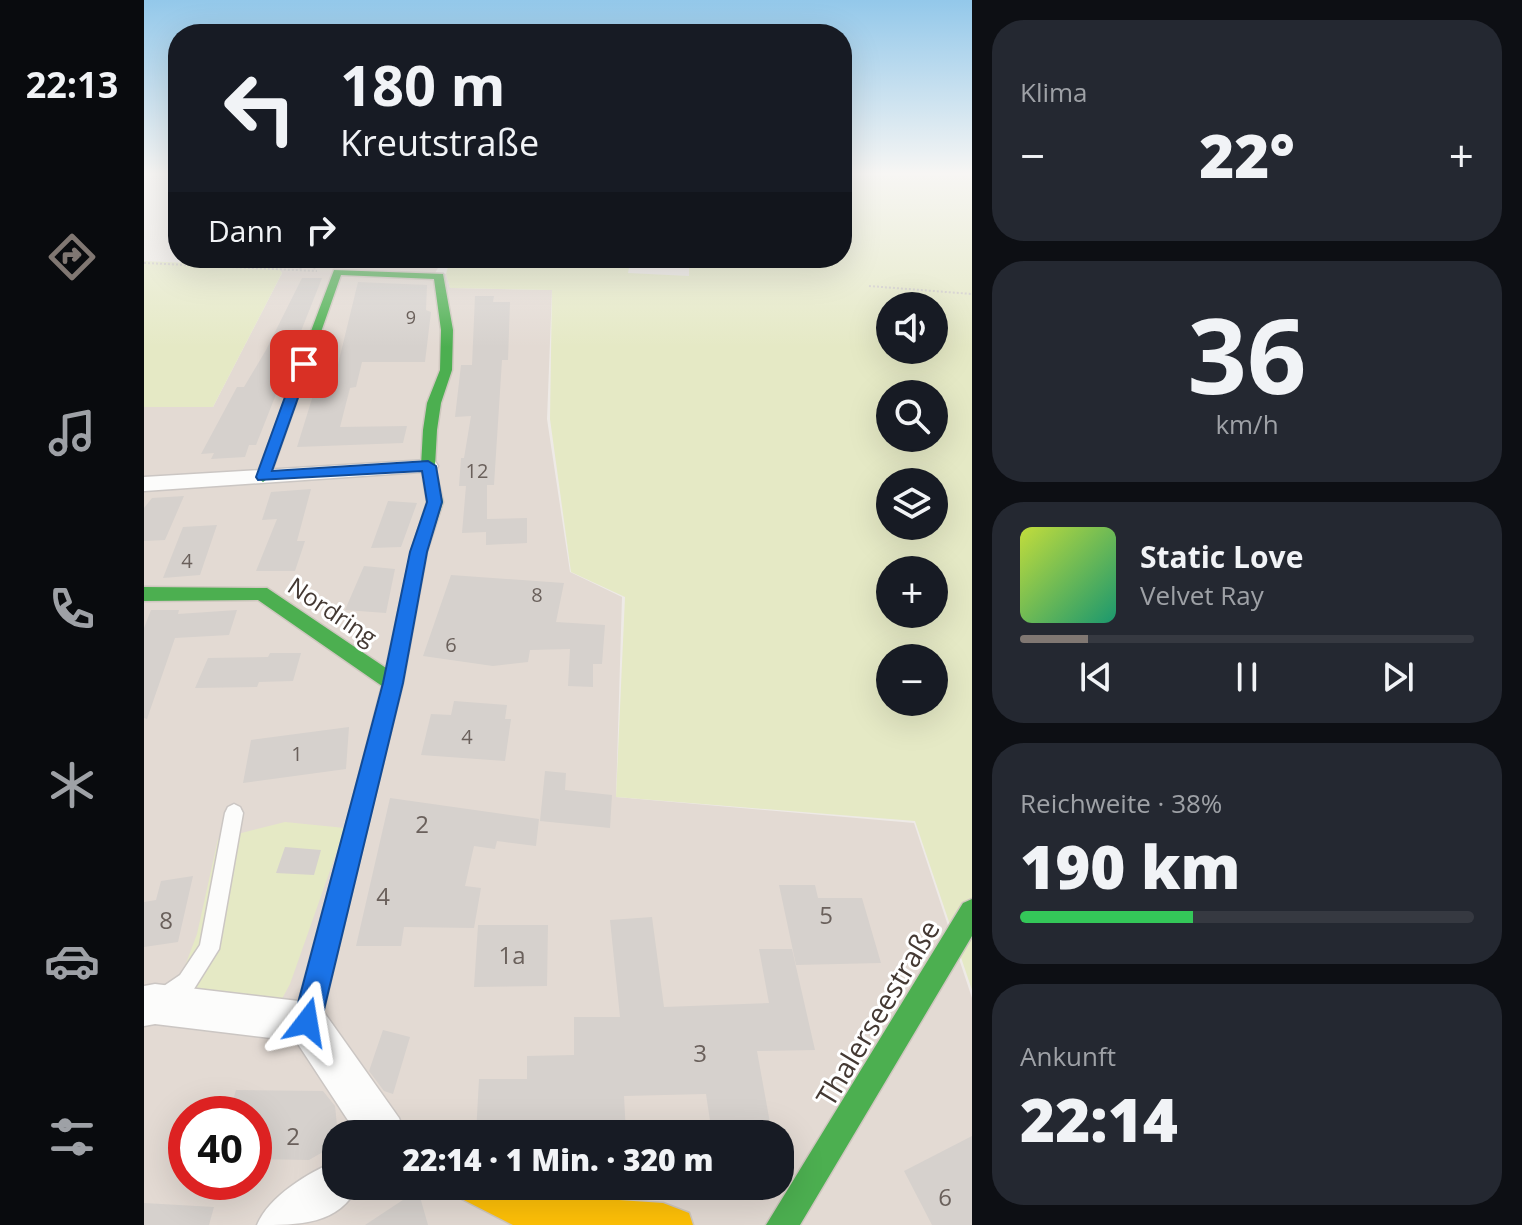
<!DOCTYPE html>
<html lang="de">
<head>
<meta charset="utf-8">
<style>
  :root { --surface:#171b24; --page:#242831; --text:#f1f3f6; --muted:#9ea1a6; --line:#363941; --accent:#807772 }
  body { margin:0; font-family:"Open Sans",sans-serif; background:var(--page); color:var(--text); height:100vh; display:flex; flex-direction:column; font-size:30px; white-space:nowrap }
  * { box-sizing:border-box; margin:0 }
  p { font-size:26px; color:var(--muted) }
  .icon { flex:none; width:44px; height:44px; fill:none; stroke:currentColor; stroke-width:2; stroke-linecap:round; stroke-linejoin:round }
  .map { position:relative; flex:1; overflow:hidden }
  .details { display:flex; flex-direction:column; gap:20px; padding:20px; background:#0d0f14; width:550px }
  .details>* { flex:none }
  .guide { position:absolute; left:24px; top:24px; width:684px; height:244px; border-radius:32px; box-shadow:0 8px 32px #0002; background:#171b24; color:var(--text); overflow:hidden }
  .tools { position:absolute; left:732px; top:292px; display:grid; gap:16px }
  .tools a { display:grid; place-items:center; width:72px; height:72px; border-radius:50%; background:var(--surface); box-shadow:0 8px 32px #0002; font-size:40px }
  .speed { position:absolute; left:24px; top:1096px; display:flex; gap:16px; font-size:40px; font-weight:700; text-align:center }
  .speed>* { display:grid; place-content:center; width:104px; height:104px; border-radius:50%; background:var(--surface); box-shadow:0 8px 32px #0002; line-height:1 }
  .speed .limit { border:12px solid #d22; background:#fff; color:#111 }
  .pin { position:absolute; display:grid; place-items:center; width:68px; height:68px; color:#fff; margin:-34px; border-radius:16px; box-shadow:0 4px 12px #0006 }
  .me { position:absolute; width:88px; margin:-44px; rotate:14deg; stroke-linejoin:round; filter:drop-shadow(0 0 6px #0008) }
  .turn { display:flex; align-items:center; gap:28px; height:168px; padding:0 40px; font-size:36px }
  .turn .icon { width:104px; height:104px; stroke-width:2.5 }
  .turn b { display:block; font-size:56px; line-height:68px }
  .then { display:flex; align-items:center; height:76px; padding:0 40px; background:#0003; gap:16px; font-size:30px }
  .big { font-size:60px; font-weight:800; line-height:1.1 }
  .details .widget { flex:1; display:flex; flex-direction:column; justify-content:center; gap:12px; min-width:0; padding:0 28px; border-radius:32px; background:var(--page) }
  .details .dial { align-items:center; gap:0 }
  .dial b { font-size:104px; line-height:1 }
  .song { display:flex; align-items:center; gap:24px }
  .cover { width:96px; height:96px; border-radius:12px; background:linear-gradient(135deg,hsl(70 70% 55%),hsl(160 70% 35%)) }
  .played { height:8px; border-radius:4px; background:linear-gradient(90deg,var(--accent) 15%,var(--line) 15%) }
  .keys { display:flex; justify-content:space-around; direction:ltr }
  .heat { display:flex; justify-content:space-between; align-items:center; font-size:44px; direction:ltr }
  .charge { height:12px; border-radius:6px; background:linear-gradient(90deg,#34c759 38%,var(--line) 0) }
  .trip { position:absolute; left:178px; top:1120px; width:472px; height:80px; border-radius:32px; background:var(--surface); box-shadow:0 8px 32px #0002; font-weight:800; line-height:80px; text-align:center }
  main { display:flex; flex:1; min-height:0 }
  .menu { display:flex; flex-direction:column; width:144px; justify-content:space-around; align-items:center; background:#090b0e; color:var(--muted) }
  .menu .icon { width:56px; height:56px }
  .menu .on { color:var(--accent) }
  .menu b { font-size:36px; color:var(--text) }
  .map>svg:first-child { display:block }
</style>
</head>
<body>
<main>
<nav class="menu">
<b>22:13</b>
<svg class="icon on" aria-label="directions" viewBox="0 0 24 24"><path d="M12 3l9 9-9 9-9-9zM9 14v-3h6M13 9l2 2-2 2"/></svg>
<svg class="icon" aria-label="music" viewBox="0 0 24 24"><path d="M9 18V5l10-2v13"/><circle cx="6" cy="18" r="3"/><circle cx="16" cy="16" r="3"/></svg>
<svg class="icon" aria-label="phone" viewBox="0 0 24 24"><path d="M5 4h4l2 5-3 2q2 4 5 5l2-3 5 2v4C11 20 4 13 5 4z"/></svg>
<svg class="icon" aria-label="climate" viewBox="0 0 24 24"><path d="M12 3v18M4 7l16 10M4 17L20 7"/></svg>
<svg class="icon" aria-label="car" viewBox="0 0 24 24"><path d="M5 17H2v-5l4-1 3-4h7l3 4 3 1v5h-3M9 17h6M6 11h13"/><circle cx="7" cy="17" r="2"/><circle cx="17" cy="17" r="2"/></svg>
<svg class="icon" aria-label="filters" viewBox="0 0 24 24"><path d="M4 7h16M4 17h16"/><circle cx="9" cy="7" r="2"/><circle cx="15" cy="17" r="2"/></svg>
</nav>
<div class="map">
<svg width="828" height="1225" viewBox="0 0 828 1225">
  <rect width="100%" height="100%" fill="#eeeae6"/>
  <!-- residential -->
  <path fill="#e3dad3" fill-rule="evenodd" d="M140 258H300L291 273 302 274 306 288 408 290 403 419 426 572 478 597 472 797 770 823 828 998V1225H0V407H69L138 273 134 267ZM42 1114H110V1182H42ZM192 1134H636V1186H192Z"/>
  <!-- green -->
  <path fill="#e5e9c5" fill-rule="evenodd" d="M698 175H828V990L771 821 472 797 481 597 427 572 406 419 408 290 306 288 302 274 306 260 487 258 484 273 545 276V258H698ZM746 306H790V350H746ZM746 394H790V438H746ZM746 482H790V526H746ZM746 570H790V614H746ZM746 658H790V702H746Z
    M0 261 134 267 138 273 69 407H0Z
    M141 822 201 828 146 984 133 1008 49 995 38 974 53 934 74 839Z"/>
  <!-- building -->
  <path fill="#d6d1cd" d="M221 258H286L287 261 284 268 219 264Z
    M158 278H178L112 445H105L101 457 67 459 70 453 57 454 93 387H100L122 350Z
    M214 282 283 285 282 310 287 312 281 362H218L212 387 206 388 196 427 263 426 259 443 153 447 171 389H188Z
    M331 296H350L349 302H366L364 360H358L350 485H343V519L383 518V543L342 545V532L318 533 322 486H315L317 458H320L327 416 311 417 317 365H328Z
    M167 489 153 541H161L151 571H112L133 519 118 520 127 492Z
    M40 496 21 540 0 541V508L8 498Z
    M244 501 273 503 257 547 227 548Z
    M73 525 56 575 19 578 39 527Z
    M220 566 251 569 242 613 201 610Z
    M307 575 420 583 412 622 461 625 458 664H449V687L424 686 426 649 386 650 384 662 349 666 279 656Z
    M7 610H35L34 614 93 610 85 635 31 638 3 719 0 718V628Z
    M126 653H157L149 681 115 682 113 687 51 688 64 658 124 657Z
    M310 701 363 705 361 719H367L361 761 277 755 287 714 307 715Z
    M205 727 202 769 99 783 107 740Z
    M401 771 422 773 421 790 468 795 466 828 396 821Z
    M246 798 395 819 392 846 353 841 351 849 330 846 321 886 337 888 330 928 260 927 257 946H212Z
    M141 847 177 850 170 875 132 873Z
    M49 876 34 942 0 947V902L12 900 17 881Z
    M635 885H671L674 898H718L737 963 652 965Z
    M508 917 520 1007 625 1003 615 949H648L671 1050 613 1051 628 1134H568L562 1094 480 1096 482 1134H332L335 1079H383V1056L430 1055V1017H476L466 920Z
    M334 925H404L403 986 330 987Z
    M239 1030 266 1037 249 1094 240 1091 225 1071Z
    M92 1090 179 1091 191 1106 193 1125 184 1149 165 1160 110 1159V1114H85Z
    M828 1136V1225H788L760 1171Z
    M274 1190 284 1225H221Z
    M0 1203 70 1207 65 1225H0Z"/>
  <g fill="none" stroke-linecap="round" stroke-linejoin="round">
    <defs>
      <path id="lane" d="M90 804 96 807 99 813 75 949 50 989 21 1008 14 1004 10 997 14 990 36 975 56 945 81 813 84 807Z"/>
      <path id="street" d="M284 460 291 461 294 466 291 471 0 491V477Z
        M11 984 163 1002 177 1008 255 1118 261 1134H213L152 1041 11 1024 0 1026V986Z
        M192 1161V1186H214C195 1225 155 1225 113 1225 125 1196 164 1173 192 1161Z"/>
      <path id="fast" d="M190 270 299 274 309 330 308 370 297 403 293 430 291 466 299 502 283 552 259 683 225 821 222 829 214 832 206 829 203 821 238 686 114 600 0 601V587L123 588 242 668 267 552 283 502 277 466 279 430 283 403 296 370 297 330 290 279 197 275 126 477 119 482 112 477Z
        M828 899V936L656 1225H622L819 903Z"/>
      <path id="slow" d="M214 810 222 813 225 821 177 1022 173 1032 163 1036 153 1032 149 1022 203 821 206 813Z
        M309 1186H358L372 1193 519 1203 545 1213 549 1225H369L314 1197Z"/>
    </defs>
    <!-- lane casing -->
    <use href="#lane" stroke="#cbc6c3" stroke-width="3"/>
    <!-- street casing -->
    <use href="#street" stroke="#cbc6c3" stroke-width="3"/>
    <!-- fast casing -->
    <use href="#fast" stroke="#cfc7bf" stroke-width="3"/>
    <!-- slow casing -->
    <use href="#slow" stroke="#cfc7bf" stroke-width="3"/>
    <!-- path -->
    <path stroke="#cdc9c6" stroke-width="2" stroke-dasharray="2 2" stroke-linecap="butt" d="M0 263 173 271
      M132 268 141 258
      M156 269 164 258
      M170 269 177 258
      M725 286 828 294"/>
    <!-- lane -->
    <use href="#lane" fill="#fcfcfb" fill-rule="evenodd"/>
    <!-- street -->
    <use href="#street" fill="#fcfcfb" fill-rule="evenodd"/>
    <!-- fast -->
    <use href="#fast" fill="#4caf50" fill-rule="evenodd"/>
    <!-- slow -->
    <use href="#slow" fill="#ffc107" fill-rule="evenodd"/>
  </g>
  <!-- sky -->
  <linearGradient id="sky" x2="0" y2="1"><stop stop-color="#93c8ea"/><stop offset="0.5" stop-color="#f7f6f4"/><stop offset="1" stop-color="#f7f6f4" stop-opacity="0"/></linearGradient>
  <rect width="828" height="347" fill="url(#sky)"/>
  <!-- route -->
  <path fill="#1a73e8" stroke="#114b97" stroke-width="2" d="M160 360 166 364 128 471 284 461 292 466 298 502 283 552 259 683 177 1022 173 1032 163 1036 153 1032 149 1022 239 683 266 552 283 502 278 471 114 480 112 477 153 364Z"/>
  <g text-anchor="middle" stroke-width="6" stroke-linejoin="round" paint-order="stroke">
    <!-- far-number labels -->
    <g font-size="18" fill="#6a605b">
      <text x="267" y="324">9</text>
    </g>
    <!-- number labels -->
    <g font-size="20" fill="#6a605b">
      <text x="333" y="478">12</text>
      <text x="43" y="568">4</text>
      <text x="393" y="602">8</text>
      <text x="307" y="652">6</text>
      <text x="323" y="744">4</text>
      <text x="153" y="761">1</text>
    </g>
    <!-- street labels -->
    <g font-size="24" fill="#443933" stroke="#fff">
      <text transform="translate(188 612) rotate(34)" y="8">Nordring</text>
    </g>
    <!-- near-number labels -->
    <g font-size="24" fill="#6a605b">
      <text x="278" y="833">2</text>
      <text x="239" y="905">4</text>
      <text x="682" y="924">5</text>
      <text x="22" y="929">8</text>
      <text x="368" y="964">1a</text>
      <text x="556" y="1062">3</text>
      <text x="149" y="1145">2</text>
      <text x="801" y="1206">6</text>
    </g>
    <!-- near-street labels -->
    <g font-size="28" fill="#443933" stroke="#fff">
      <text transform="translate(734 1013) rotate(-59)" y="10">Thalerseestraße</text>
    </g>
  </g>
</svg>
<div class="tools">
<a><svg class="icon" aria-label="sound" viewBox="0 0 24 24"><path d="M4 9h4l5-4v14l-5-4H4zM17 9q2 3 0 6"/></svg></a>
<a><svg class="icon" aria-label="search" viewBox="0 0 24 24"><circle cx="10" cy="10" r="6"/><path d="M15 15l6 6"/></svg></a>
<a><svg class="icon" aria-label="layers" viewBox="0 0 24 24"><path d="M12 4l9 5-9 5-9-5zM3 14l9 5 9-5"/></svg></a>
<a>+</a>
<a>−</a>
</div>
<div class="speed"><div class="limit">40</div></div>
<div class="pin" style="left:160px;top:364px;background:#d93025"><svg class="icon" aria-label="arrive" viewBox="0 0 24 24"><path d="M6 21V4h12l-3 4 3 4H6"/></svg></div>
<svg class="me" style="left:163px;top:1022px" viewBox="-20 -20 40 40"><path d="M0-17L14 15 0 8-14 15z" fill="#1a73e8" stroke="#fff" stroke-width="4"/></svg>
<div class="trip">22:14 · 1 Min. · 320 m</div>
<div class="guide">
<div class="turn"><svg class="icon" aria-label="left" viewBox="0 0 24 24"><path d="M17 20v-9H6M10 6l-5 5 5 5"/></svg><div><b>180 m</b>Kreutstraße</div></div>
<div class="then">Dann<svg class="icon" aria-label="right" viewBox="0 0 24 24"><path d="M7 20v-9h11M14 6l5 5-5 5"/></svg></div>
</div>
</div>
<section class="details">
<div class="widget"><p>Klima</p>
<div class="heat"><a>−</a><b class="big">22°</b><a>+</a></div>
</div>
<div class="widget dial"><b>36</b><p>km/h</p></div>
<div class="widget">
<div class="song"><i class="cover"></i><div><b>Static Love</b><p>Velvet Ray</p></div></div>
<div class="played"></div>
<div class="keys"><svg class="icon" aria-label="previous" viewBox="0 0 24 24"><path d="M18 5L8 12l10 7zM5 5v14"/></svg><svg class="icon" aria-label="pause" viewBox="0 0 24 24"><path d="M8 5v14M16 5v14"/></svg><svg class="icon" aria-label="next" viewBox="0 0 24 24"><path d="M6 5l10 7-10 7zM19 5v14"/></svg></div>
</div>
<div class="widget"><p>Reichweite · 38%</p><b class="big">190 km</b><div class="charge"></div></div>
<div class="widget"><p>Ankunft</p><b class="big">22:14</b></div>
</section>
</main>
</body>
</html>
